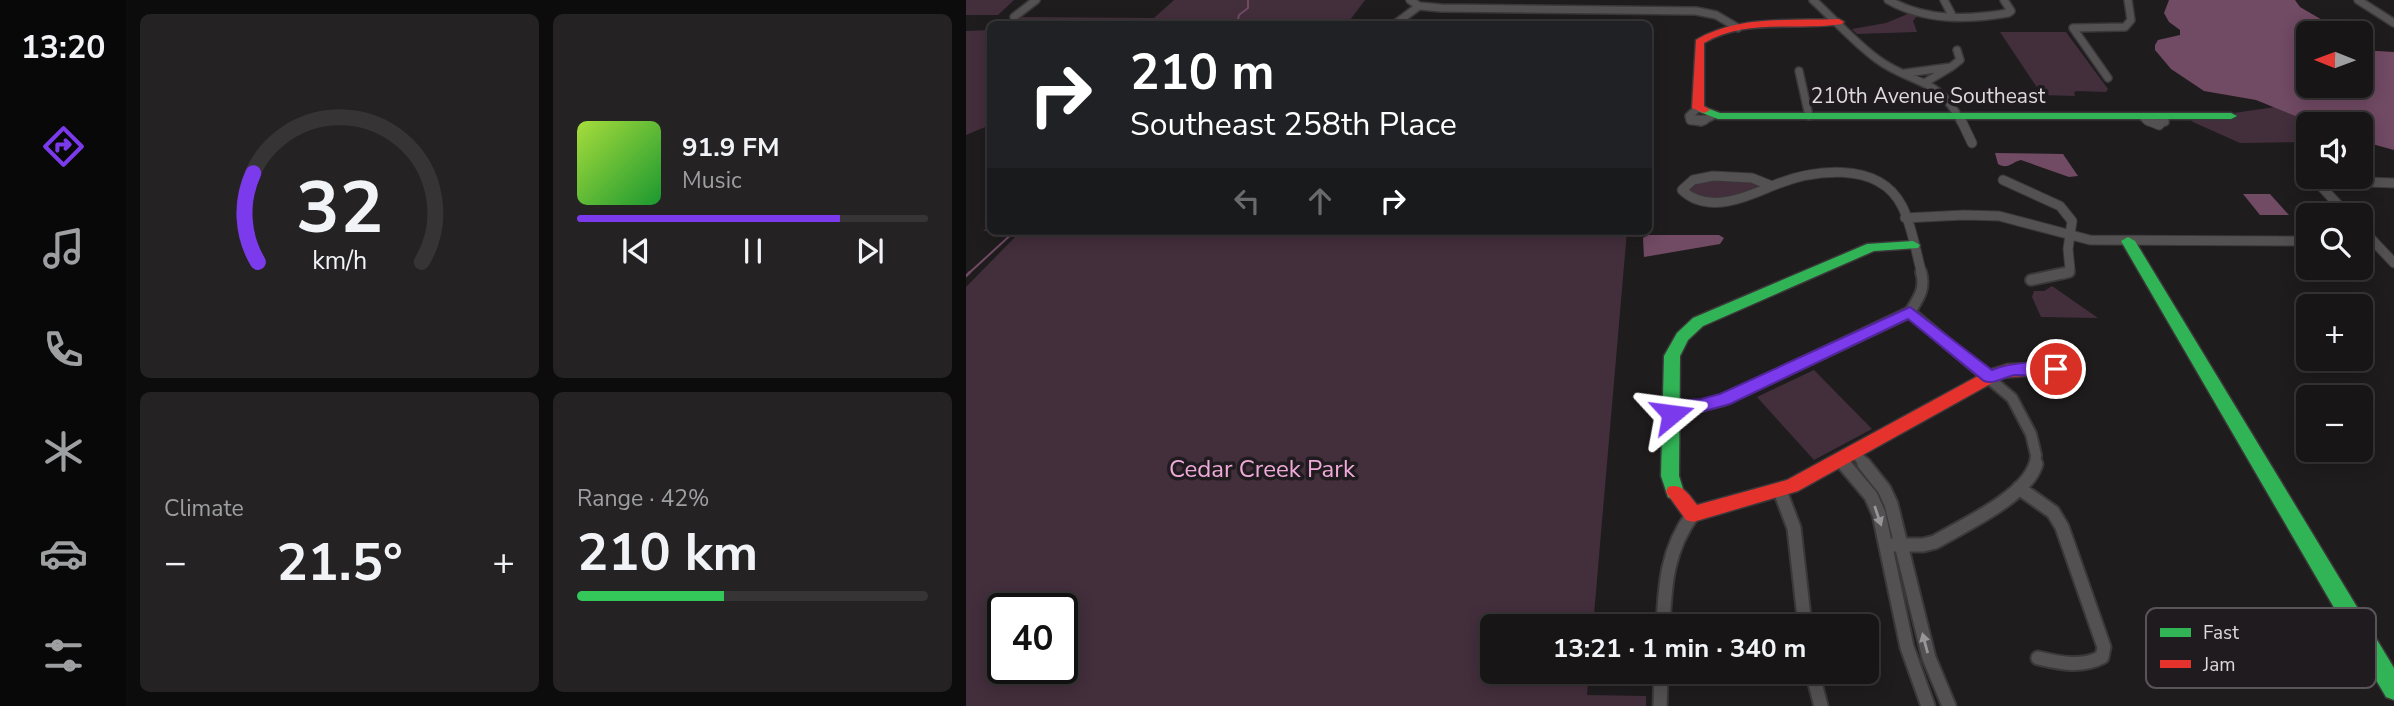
<!DOCTYPE html>
<html lang="en">
<head>
<meta charset="utf-8">
<style>
  :root { --surface:#171516; --page:#242223; --text:#f1f3f6; --muted:#9e9fa1; --line:#363435; --accent:#7c3aed }
  body { margin:0; font-family:"Nunito Sans",sans-serif; background:var(--page); color:var(--text); height:100vh; display:flex; flex-direction:column; font-size:26px; white-space:nowrap }
  * { box-sizing:border-box; margin:0 }
  p { font-size:23px; color:var(--muted) }
  .icon { flex:none; width:38px; height:38px; fill:none; stroke:currentColor; stroke-width:2; stroke-linecap:round; stroke-linejoin:round }
  .map { position:relative; flex:1; overflow:hidden }
  .details { display:flex; flex-direction:column; gap:14px; padding:14px; background:#0d0c0c; width:840px }
  .details>* { flex:none }
  .banner { position:absolute; left:21px; top:21px; width:665px; height:214px; border-radius:10px; box-shadow:0 4px 18px #0003,0 0 0 2px var(--line); background:#202124; color:#fff; overflow:hidden }
  .needle { width:46px; rotate:271deg }
  .controls { position:absolute; left:1330px; top:21px; display:grid; gap:14px }
  .controls a { display:grid; place-items:center; width:77px; height:77px; border-radius:10px; background:var(--surface); box-shadow:0 4px 18px #0003,0 0 0 2px var(--line); font-size:35px }
  .speed { position:absolute; left:21px; top:593px; display:flex; gap:14px; font-size:35px; font-weight:700; text-align:center }
  .speed>* { display:grid; place-content:center; width:91px; height:91px; border-radius:50%; background:var(--surface); box-shadow:0 4px 18px #0003,0 0 0 2px var(--line); line-height:1 }
  .speed .limit { border:4px solid #111; border-radius:10px; background:#fff; color:#111 }
  .pin { position:absolute; display:grid; place-items:center; width:60px; height:60px; color:#fff; margin:-30px; border:4px solid #fff; border-radius:50%; box-shadow:0 2px 7px #0007 }
  .me { position:absolute; width:77px; margin:-38px; rotate:74deg; stroke-linejoin:round; filter:drop-shadow(0 0 5px #0008) }
  .turn { display:flex; align-items:center; gap:24px; height:147px; padding:0 28px; font-size:32px }
  .turn .icon { width:91px; height:91px; stroke-width:2.5 }
  .turn b { display:block; font-size:49px; line-height:60px }
  .lanes { display:flex; align-items:center; height:66px; padding:0 28px; background:#0003; justify-content:center; gap:35px; direction:ltr }
  .lanes .off { opacity:.35 }
  .big { font-size:52px; font-weight:700; line-height:1.1 }
  .details .card { flex:1; display:flex; flex-direction:column; justify-content:center; gap:10px; min-width:0; padding:0 24px; border-radius:10px; background:var(--page) }
  .details .dial { align-items:center; gap:0 }
  .dial svg { height:182px; overflow:visible; fill:none; stroke:var(--line); stroke-width:7; stroke-linecap:round; text-anchor:middle }
  .dial text { fill:var(--text); stroke:none }
  .song { display:flex; align-items:center; gap:21px }
  .cover { width:84px; height:84px; border-radius:10px; background:linear-gradient(135deg,hsl(80 70% 55%),hsl(130 70% 35%)) }
  .played { height:7px; border-radius:4px; background:linear-gradient(90deg,var(--accent) 75%,var(--line) 75%) }
  .keys { display:flex; justify-content:space-around; direction:ltr }
  .heat { display:flex; justify-content:space-between; align-items:center; font-size:38px; direction:ltr }
  .charge { height:10px; border-radius:5px; background:linear-gradient(90deg,#34c759 42%,var(--line) 0) }
  .details .tiles { flex:1; display:grid; gap:14px; grid-template-columns:repeat(2,1fr) }
  .trip { position:absolute; left:514px; top:614px; width:399px; height:70px; border-radius:10px; background:var(--surface); box-shadow:0 4px 18px #0003,0 0 0 2px var(--line); font-weight:700; line-height:70px; text-align:center }
  main { display:flex; flex:1; min-height:0 }
  .menu { display:flex; flex-direction:column; width:126px; justify-content:space-around; align-items:center; background:#090809; color:var(--muted) }
  .menu .icon { width:49px; height:49px }
  .menu .active { color:var(--accent) }
  .menu b { font-size:32px; color:var(--text) }
  .map>svg:first-child { display:block }
</style>
</head>
<body>
<main>
<nav class="menu">
<b>13:20</b>
<svg class="icon active" aria-label="directions" viewBox="0 0 24 24"><path d="M12 3l9 9-9 9-9-9zM9 14v-3h6M13 9l2 2-2 2"/></svg>
<svg class="icon" aria-label="music" viewBox="0 0 24 24"><path d="M9 18V5l10-2v13"/><circle cx="6" cy="18" r="3"/><circle cx="16" cy="16" r="3"/></svg>
<svg class="icon" aria-label="phone" viewBox="0 0 24 24"><path d="M5 4h4l2 5-3 2q2 4 5 5l2-3 5 2v4C11 20 4 13 5 4z"/></svg>
<svg class="icon" aria-label="climate" viewBox="0 0 24 24"><path d="M12 3v18M4 7l16 10M4 17L20 7"/></svg>
<svg class="icon" aria-label="car" viewBox="0 0 24 24"><path d="M5 17H2v-5l4-1 3-4h7l3 4 3 1v5h-3M9 17h6M6 11h13"/><circle cx="7" cy="17" r="2"/><circle cx="17" cy="17" r="2"/></svg>
<svg class="icon" aria-label="filters" viewBox="0 0 24 24"><path d="M4 7h16M4 17h16"/><circle cx="9" cy="7" r="2"/><circle cx="15" cy="17" r="2"/></svg>
</nav>
<section class="details">
<div class="tiles">
<div class="card dial"><svg viewBox="0 0 100 80">
<path d="M14 69A42 42 0 1 1 86 69"/>
<path d="M14 69A42 42 0 0 1 12 30" stroke="#7c3aed"/>
<text x="50" y="56" font-size="32" font-weight="700">32</text>
<text x="50" y="72" font-size="11">km/h</text>
</svg></div>
<div class="card">
<div class="song"><i class="cover"></i><div><b>91.9 FM</b><p>Music</p></div></div>
<div class="played"></div>
<div class="keys"><svg class="icon" aria-label="previous" viewBox="0 0 24 24"><path d="M18 5L8 12l10 7zM5 5v14"/></svg><svg class="icon" aria-label="pause" viewBox="0 0 24 24"><path d="M8 5v14M16 5v14"/></svg><svg class="icon" aria-label="next" viewBox="0 0 24 24"><path d="M6 5l10 7-10 7zM19 5v14"/></svg></div>
</div>
<div class="card"><p>Climate</p>
<div class="heat"><a>−</a><b class="big">21.5°</b><a>+</a></div>
</div>
<div class="card"><p>Range · 42%</p><b class="big">210 km</b><div class="charge"></div></div>
</div>
</section>
<div class="map">
<svg width="1428" height="706" viewBox="0 0 1428 706">
  <rect width="100%" height="100%" fill="#1f1c1e"/>
  <!-- green -->
  <path fill="#432e3c" fill-rule="evenodd" d="M0 0H48L32 15H0Z
    M208 0H399L381 24H37L48 17 188 18Z
    M944 13 952 15 947 21 951 32 891 34 886 29 920 23Z
    M24 30V125L0 135V31Z
    M1034 32H1100L1142 89 1140 92 1111 91 1108 92 1109 96 1076 95Z
    M1309 107 1349 124H1342V142L1274 143 1227 122 1220 115 1261 114Z
    M728 180H778L795 186 794 189C776 194 737 206 722 190Z
    M24 224V231H661L627 626H527V672H623L621 695 680 696V706H0V287L54 232 17 231ZM37 609H96V668H37Z
    M1086 286 1132 318 1075 317 1066 297 1068 291H1078Z
    M848 370 906 429 848 460 791 397Z"/>
  <!-- water -->
  <path fill="#714a64" d="M1203 0H1329L1334 7 1358 21 1361 33H1342V86H1395V50L1428 52V150L1395 141V124H1349L1290 100 1238 91 1205 69 1189 50V45L1192 40 1214 35V30L1203 22 1198 13Z
    M1029 153 1097 154 1112 176 1103 177 1055 160C1046 162 1042 170 1032 164Z
    M1277 194H1304L1323 215H1294Z
    M682 235H753L758 238 754 244 678 257 677 238Z"/>
  <g fill="none" stroke-linecap="round" stroke-linejoin="round">
    <!-- stream-far1 -->
    <path stroke="#714a64" stroke-width="2" d="M271 24 273 15 282 8V0
      M2 274 49 231"/>
    <!-- stream -->
    <path stroke="#714a64" stroke-width="2.5" d="M0 276 4 272"/>
    <defs>
      <path id="street-far3" d="M444 0 453 6 475 8 730 11 750 15 772 28
        M847 0C868 19 888 42 911 59 944 84 973 76 995 122
        M922 0C959 21 1001 20 1042 13L1045 11 1038 0
        M978 0 987 17
        M1392 0 1428 23
        M48 17 70 0
        M429 24 453 6
        M1107 28 1159 27 1165 20 1162 0
        M1107 28 1142 78
        M985 67 994 60 991 50
        M833 71 843 116
        M940 73 985 67 960 82
        M732 108 723 116 724 120 735 122
        M1177 117 1183 122
        M1197 117 1199 122
        M735 122 746 116"/>
      <path id="street-far2" d="M725 120H738
        M995 120 1006 143
        M1181 120 1193 125 1198 120
        M747 176 786 178 806 186C779 198 741 214 716 190L727 180Z
        M1037 180 1094 206 1106 221 1102 249 1104 269 1098 274
        M1349 180 1428 183
        M1349 180 1382 215
        M806 186C844 170 912 159 936 206 946 225 950 253 956 274
        M939 218 998 215 1033 216 1124 240 1342 241
        M1395 228 1428 263"/>
      <path id="street-far1" d="M1065 280 1103 272
        M944 312 1046 398 1065 434 1070 455 1069 466
        M706 406H735L758 400 944 312C952 299 960 289 955 272
        M889 452 900 466
        M875 460 880 466"/>
      <path id="street" d="M878 464 905 496 913 514 941 647 962 706
        M898 464 918 489 925 504 963 658 983 706
        M1053 488 1087 512 1096 527 1138 647 1136 657C1115 668 1094 663 1072 658
        M814 491 828 528 839 626
        M921 545H957L969 542C998 525 1060 497 1070 464
        M697 626C699 584 701 549 727 514
        M846 672 855 706
        M694 706 695 672"/>
      <path id="fast" d="M738 107 754 113H1265L1271 116 1265 119H752L734 112 732 110Z
        M1162 237 1169 241 1428 668V700L1420 697 1155 241Z
        M947 241 954 245 952 248 908 251 737 326 722 340 714 356 713 476 718 492 716 497 709 500 702 497 695 476 698 356 711 333 727 318 901 244Z"/>
      <path id="jam" d="M873 19 878 22 876 24C830 31 781 18 738 43V106L744 110 738 113 726 108 730 40C772 15 825 21 873 19Z
        M1090 363 1096 365 1098 369 1096 373 1035 378 832 491 727 522 720 520 700 492 702 487C716 482 723 495 731 505L821 480 1023 370 1042 364Z"/>
    </defs>
    <!-- street-far3 casing -->
    <use href="#street-far3" stroke="#3b383a" stroke-width="10"/>
    <!-- street-far2 casing -->
    <use href="#street-far2" stroke="#3b383a" stroke-width="11"/>
    <!-- street-far1 casing -->
    <use href="#street-far1" stroke="#3b383a" stroke-width="14"/>
    <!-- street casing -->
    <use href="#street" stroke="#3b383a" stroke-width="17"/>
    <!-- fast casing -->
    <use href="#fast" stroke="#3b383a" stroke-width="3"/>
    <!-- jam casing -->
    <use href="#jam" stroke="#3b383a" stroke-width="3"/>
    <!-- street-far3 -->
    <use href="#street-far3" stroke="#545153" stroke-width="7"/>
    <!-- street-far2 -->
    <use href="#street-far2" stroke="#545153" stroke-width="9"/>
    <!-- street-far1 -->
    <use href="#street-far1" stroke="#545153" stroke-width="10"/>
    <!-- street -->
    <use href="#street" stroke="#545153" stroke-width="13"/>
    <!-- fast -->
    <use href="#fast" fill="#30b455" fill-rule="evenodd"/>
    <!-- jam -->
    <use href="#jam" fill="#e5322d" fill-rule="evenodd"/>
  </g>
  <!-- one-way arrows -->
  <defs><path id="oneway-solid" d="M-6-.8H1V-3.2L6.5 0L1 3.2V.8H-6Z" transform="scale(1.75)"/></defs>
  <g fill="#989698">
    <use href="#oneway-solid" transform="translate(912 516) rotate(71)"/>
    <use href="#oneway-solid" transform="translate(959 643) rotate(-105)"/>
  </g>
  <!-- route -->
  <path fill="#7c3aed" stroke="#51269a" stroke-width="2" d="M944 307 1026 370C1040 364 1089 356 1098 369 1090 380 1063 375 1050 375 1039 376 1029 385 1018 381L942 319 764 404 735 412 714 413 712 418H700L697 414 700 402 735 399 754 394Z"/>
  <g text-anchor="middle" stroke-width="7" stroke-linejoin="round" paint-order="stroke">
    <!-- far-street labels -->
    <g font-size="21" fill="#dddadc" stroke="#201b1e">
      <text x="962" y="103">210th Avenue Southeast</text>
    </g>
    <!-- park labels -->
    <g font-size="24" fill="#efaad9" stroke="#201b1e">
      <text x="296" y="477">Cedar Creek Park</text>
    </g>
  </g>
  <!-- legend -->
  <rect x="1180" y="608" width="230" height="80" rx="10" fill="#201b1e" stroke="#595457" stroke-width="2"/>
  <rect x="1194" y="628" width="31" height="9" fill="#30b455"/>
  <rect x="1194" y="660" width="31" height="8" fill="#e5322d"/>
  <g font-size="19" fill="#dddadc">
    <text x="1237" y="639">Fast</text>
    <text x="1237" y="671">Jam</text>
  </g>
</svg>
<div class="controls">
<a><svg class="needle" viewBox="-14 -14 28 28"><path d="M0-13l5 13h-10z" fill="#e53935"/><path d="M0 13l5-13h-10z" fill="#9e9fa1"/></svg></a>
<a><svg class="icon" aria-label="sound" viewBox="0 0 24 24"><path d="M4 9h4l5-4v14l-5-4H4zM17 9q2 3 0 6"/></svg></a>
<a><svg class="icon" aria-label="search" viewBox="0 0 24 24"><circle cx="10" cy="10" r="6"/><path d="M15 15l6 6"/></svg></a>
<a>+</a>
<a>−</a>
</div>
<div class="speed"><div class="limit">40</div></div>
<div class="pin" style="left:1090px;top:369px;background:#d93025"><svg class="icon" aria-label="arrive" viewBox="0 0 24 24"><path d="M6 21V4h12l-3 4 3 4H6"/></svg></div>
<svg class="me" style="left:706px;top:414px" viewBox="-20 -20 40 40"><path d="M0-17L14 15 0 8-14 15z" fill="#7c3aed" stroke="#fff" stroke-width="4"/></svg>
<div class="trip">13:21 · 1 min · 340 m</div>
<div class="banner">
<div class="turn"><svg class="icon" aria-label="right" viewBox="0 0 24 24"><path d="M7 20v-9h11M14 6l5 5-5 5"/></svg><div><b>210 m</b>Southeast 258th Place</div></div>
<div class="lanes"><svg class="icon off" aria-label="left" viewBox="0 0 24 24"><path d="M17 20v-9H6M10 6l-5 5 5 5"/></svg><svg class="icon off" aria-label="ahead" viewBox="0 0 24 24"><path d="M12 20V5M6 11l6-6 6 6"/></svg><svg class="icon" aria-label="right" viewBox="0 0 24 24"><path d="M7 20v-9h11M14 6l5 5-5 5"/></svg></div>
</div>
</div>
</main>
</body>
</html>
